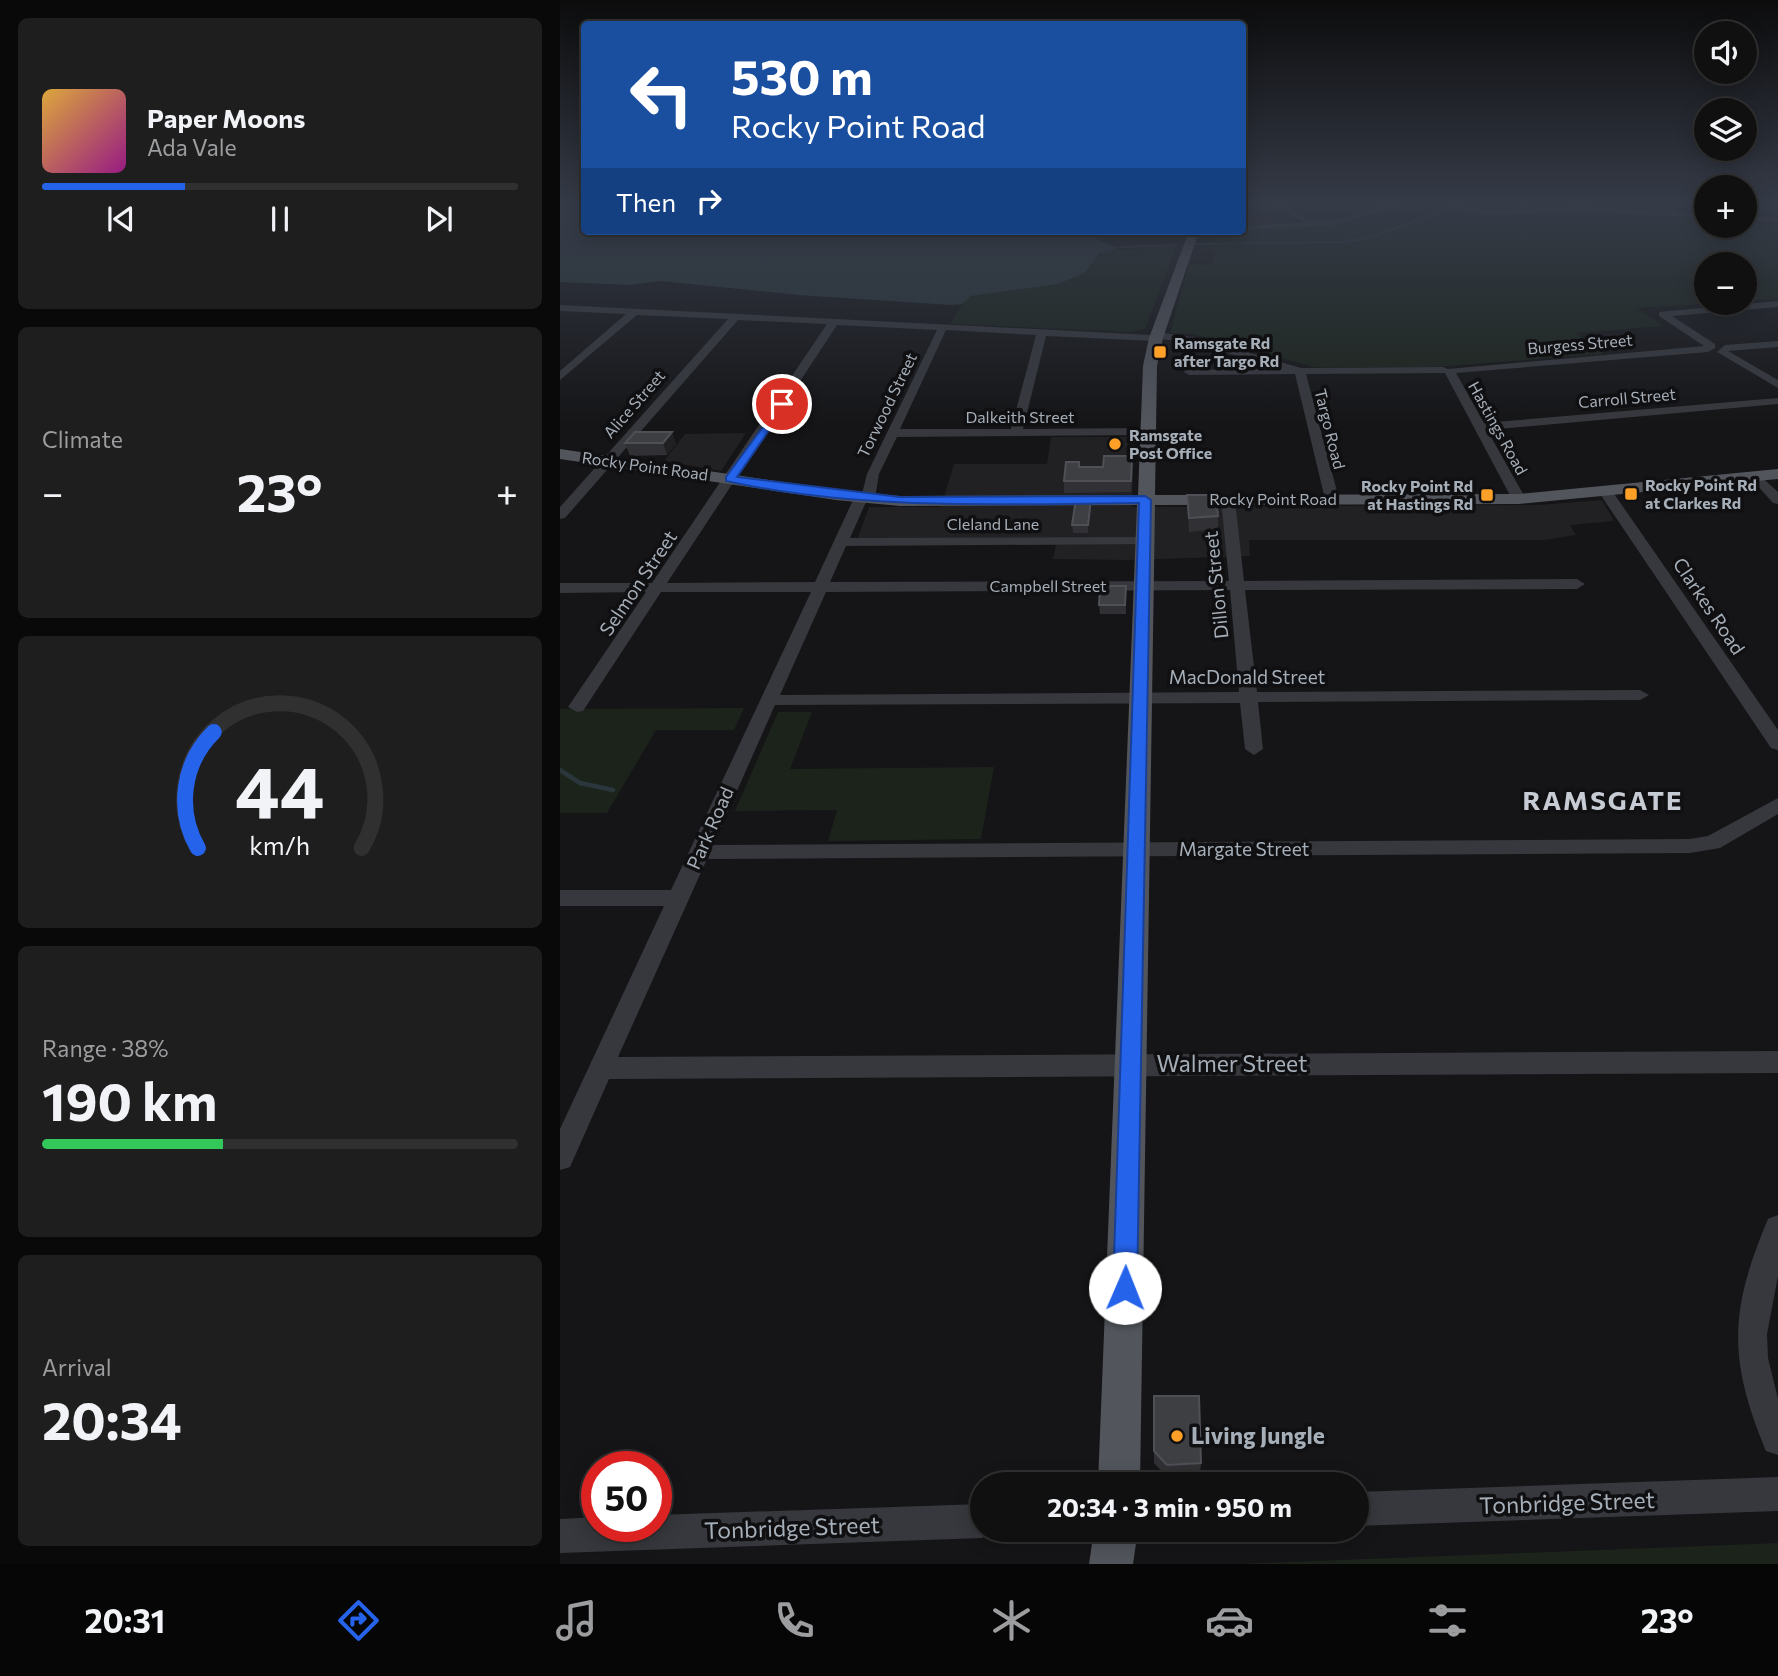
<!DOCTYPE html>
<html lang="en">
<head>
<meta charset="utf-8">
<style>
  :root { --surface:#101011; --page:#1e1e1f; --text:#f1f3f6; --muted:#9c9d9f; --line:#303031; --accent:#2563eb }
  body { margin:0; font-family:Commissioner,sans-serif; background:var(--page); color:var(--text); height:100vh; display:flex; flex-direction:column; font-size:26px; white-space:nowrap }
  * { box-sizing:border-box; margin:0 }
  p { font-size:23px; color:var(--muted) }
  .icon { flex:none; width:38px; height:38px; fill:none; stroke:currentColor; stroke-width:2; stroke-linecap:round; stroke-linejoin:round }
  .map { position:relative; flex:1; overflow:hidden }
  .drawer { display:flex; flex-direction:column; gap:18px; padding:18px; background:#090909; width:560px }
  .drawer>* { flex:none }
  .guide { position:absolute; left:21px; top:21px; width:665px; height:214px; border-radius:7px; box-shadow:0 4px 18px #0003,0 0 0 2px var(--line); background:#1a4fa0; color:#fff; overflow:hidden }
  .tools { position:absolute; left:1134px; top:21px; display:grid; gap:14px }
  .tools a { display:grid; place-items:center; width:63px; height:63px; border-radius:50%; background:var(--surface); box-shadow:0 4px 18px #0003,0 0 0 2px var(--line); font-size:35px }
  .speed { position:absolute; left:21px; top:1451px; display:flex; gap:14px; font-size:35px; font-weight:700; text-align:center }
  .speed>* { display:grid; place-content:center; width:91px; height:91px; border-radius:50%; background:var(--surface); box-shadow:0 4px 18px #0003,0 0 0 2px var(--line); line-height:1 }
  .speed .limit { border:10px solid #d22; background:#fff; color:#111 }
  .pin { position:absolute; display:grid; place-items:center; width:60px; height:60px; color:#fff; margin:-30px; border:4px solid #fff; border-radius:50%; box-shadow:0 2px 7px #0007 }
  .me { position:absolute; width:77px; margin:-38px; rotate:1deg; stroke-linejoin:round; filter:drop-shadow(0 0 5px #0008) }
  .turn { display:flex; align-items:center; gap:24px; height:147px; padding:0 35px; font-size:32px }
  .turn .icon { width:91px; height:91px; stroke-width:2.5 }
  .turn b { display:block; font-size:49px; line-height:60px }
  .then { display:flex; align-items:center; height:66px; padding:0 35px; background:#0003; gap:14px; font-size:26px }
  .big { font-size:52px; font-weight:700; line-height:1.1 }
  .drawer .widget { flex:1; display:flex; flex-direction:column; justify-content:center; gap:10px; min-width:0; padding:0 24px; border-radius:10px; background:var(--page) }
  .drawer .dial { align-items:center; gap:0 }
  .dial svg { height:182px; overflow:visible; fill:none; stroke:var(--line); stroke-width:7; stroke-linecap:round; text-anchor:middle }
  .dial text { fill:var(--text); stroke:none }
  .song { display:flex; align-items:center; gap:21px }
  .cover { width:84px; height:84px; border-radius:10px; background:linear-gradient(135deg,hsl(40 70% 55%),hsl(310 70% 35%)) }
  .played { height:7px; border-radius:4px; background:linear-gradient(90deg,var(--accent) 30%,var(--line) 30%) }
  .keys { display:flex; justify-content:space-around; direction:ltr }
  .heat { display:flex; justify-content:space-between; align-items:center; font-size:38px; direction:ltr }
  .charge { height:10px; border-radius:5px; background:linear-gradient(90deg,#34c759 38%,var(--line) 0) }
  .trip { position:absolute; left:410px; top:1472px; width:399px; height:70px; border-radius:35px; background:var(--surface); box-shadow:0 4px 18px #0003,0 0 0 2px var(--line); font-weight:700; line-height:70px; text-align:center }
  .tabs { display:flex; height:112px; justify-content:space-around; align-items:center; background:#060607; color:var(--muted) }
  .tabs .icon { width:49px; height:49px }
  .tabs .active { color:var(--accent) }
  .tabs b { font-size:32px; color:var(--text) }
  main { display:flex; flex:1; min-height:0 }
  .map>svg:first-child { display:block }
</style>
</head>
<body>
<main>
<section class="drawer">
<div class="widget">
<div class="song"><i class="cover"></i><div><b>Paper Moons</b><p>Ada Vale</p></div></div>
<div class="played"></div>
<div class="keys"><svg class="icon" aria-label="previous" viewBox="0 0 24 24"><path d="M18 5L8 12l10 7zM5 5v14"/></svg><svg class="icon" aria-label="pause" viewBox="0 0 24 24"><path d="M8 5v14M16 5v14"/></svg><svg class="icon" aria-label="next" viewBox="0 0 24 24"><path d="M6 5l10 7-10 7zM19 5v14"/></svg></div>
</div>
<div class="widget"><p>Climate</p>
<div class="heat"><a>−</a><b class="big">23°</b><a>+</a></div>
</div>
<div class="widget dial"><svg viewBox="0 0 100 80">
<path d="M14 69A42 42 0 1 1 86 69"/>
<path d="M14 69A42 42 0 0 1 21 18" stroke="#2563eb"/>
<text x="50" y="56" font-size="32" font-weight="700">44</text>
<text x="50" y="72" font-size="11">km/h</text>
</svg></div>
<div class="widget"><p>Range · 38%</p><b class="big">190 km</b><div class="charge"></div></div>
<div class="widget"><p>Arrival</p><b class="big">20:34</b></div>
</section>
<div class="map">
<svg width="1218" height="1564" viewBox="0 0 1218 1564">
  <rect width="100%" height="100%" fill="#151517"/>
  <!-- built -->
  <path fill="#212124" d="M186 433 161 471 104 461 125 434Z
    M491 437H574L572 507 978 505 1042 500 1054 521 1010 525 1016 535 985 540H689L690 556 568 560 493 559 497 539 297 540 309 507H381L394 464H487Z"/>
  <!-- green -->
  <path fill="#1b231b" d="M891 209 935 215 1036 211 1146 220V226H1185V223L1218 225V299L1185 301V264H1146V303H1161L1077 308 1103 326 1016 333 1044 354 874 367H754L633 334 610 333 629 264 652 265 655 251 640 250 641 242 657 241 660 231 804 220 835 227Z
    M617 245 585 329 571 332 390 324 402 304 411 296 499 284 511 280 545 251Z
    M184 708 174 730H96L47 813H0V709Z
    M218 712H252L230 769 434 767 421 839 268 841 277 810 175 811Z
    M1218 1543V1564H680Z"/>
  <!-- water -->
  <path fill="#2a363c" d="M0 205H24V231H523L532 234 541 242 560 248 540 253 524 273 499 284 411 296 402 304 391 305 238 295 101 281 70 285 0 282Z"/>
  <g fill="none" stroke-linecap="round" stroke-linejoin="round">
    <!-- stream-far1 -->
    <path stroke="#2a363c" stroke-width="2" d="M1108 205 1146 207
      M1185 209 1218 211
      M630 244 784 242 808 238 885 210
      M560 247 616 245"/>
    <!-- stream -->
    <path stroke="#2a363c" stroke-width="4.5" d="M0 770 20 783 53 790"/>
    <!-- minor -->
    <path fill="#36383d" fill-rule="evenodd" d="M714 205C731 205 744 222 760 221 788 221 814 204 842 205L776 225 682 230V226L745 222Z
      M875 205 929 211 1020 207 1146 214V218L1020 211 929 215Z
      M1185 216 1218 218V222L1185 220Z
      M1218 301V307L1112 316 1155 344V348L1148 352 896 373 924 423 1218 398V404L927 430 966 499 959 503 952 499 885 373 746 374 779 499 772 503 765 499 735 374 629 375 624 372 625 370 718 368 633 343 601 339 596 341 486 336 463 429 587 428 591 429V435L337 437 319 474 315 499 306 502 290 538 585 537 590 538V544L286 546 270 582 669 581 661 500 668 496 675 500 684 581 1017 579 1025 584 1017 589 685 590 697 692 1080 690 1089 695 1080 700 698 702 703 749 694 755 685 749 680 703 215 705 153 845 1130 839 1148 836 1218 798V814L1160 848 1130 853 147 859 58 1057 1218 1051V1073L49 1079 10 1167 0 1170V1129L104 906H0V890H111L251 592H101L23 711 17 712 8 707 86 592 0 593V583H92L267 324 178 320 5 518 0 519V507L168 319 77 315 0 380V371L66 314 0 311V305L592 335 597 332 638 338 741 368 883 367 888 369 1144 346 1099 316V312ZM277 325 377 330 307 474 302 494 294 498 255 582 107 583ZM386 330 476 335 451 429H340ZM670 590 679 692 220 695 266 592Z
      M1218 341V347L1168 351 1218 380V388L1157 352 1165 345Z
      M1196 472 1218 492V504L1213 503 1189 476Z
      M1040 488H1050L1218 730V750L1211 748 1038 491Z
      M1218 1215V1276L1207 1334 1208 1358 1218 1399V1455L1206 1451C1168 1359 1169 1311 1208 1219Z
      M1218 1477V1511L796 1526V1492Z
      M422 1504V1530H436L422 1538 0 1553V1519L37 1517V1526H96V1515Z"/>
    <!-- major -->
    <path fill="#52555c" fill-rule="evenodd" d="M629 231H639L603 338 597 366 595 495 959 494 1218 469V479L959 504 595 505 580 1484H538L577 505 340 506 276 500 0 459V449L276 490 340 496 578 495 583 366 589 338Z
      M534 1530H578L573 1564H529Z"/>
  </g>
  <!-- wall -->
  <path fill="#313135" d="M112 432 116 444 107 455 70 456 65 443Z
    M520 467 572 468 571 492 504 493V481Z
    M627 495 658 516V529L629 532Z
    M531 499 532 508 528 533H513L512 525Z
    M566 595V614H540L539 605Z
    M594 1396 641 1463 640 1475 607 1477 594 1463Z"/>
  <!-- shaded-wall -->
  <path fill="#202023" d="M112 432 116 444 107 455 103 443Z
    M531 499 532 508 528 533V525Z"/>
  <!-- building -->
  <path fill="#3d3f43" stroke="#4e5055" stroke-width="2" d="M75 432H112L103 443H65Z
    M544 456H572L571 481H504L506 462H519V467H543Z
    M627 495H656L658 516 629 518Z
    M516 499H531L528 525H512Z
    M540 586H566L565 605H539Z
    M594 1396H639L641 1463 607 1465 594 1451Z"/>
  <!-- sky -->
  <linearGradient id="sky" x2="0" y2="1"><stop stop-color="#0c0c0d"/><stop offset="0.48" stop-color="#353b47"/><stop offset="1" stop-color="#353b47" stop-opacity="0"/></linearGradient>
  <rect width="1218" height="424" fill="url(#sky)"/>
  <!-- route -->
  <path fill="#2563eb" stroke="#184099" stroke-width="2" d="M222 401 227 404 177 477 340 497 585 496 591 500 577 1288 574 1297 565 1301 556 1297 553 1288 579 503C442 504 302 511 166 481V477Z"/>
  <!-- markers -->
  <g fill="#fea027" stroke="#101012" stroke-width="2.5">
    <rect x="593" y="345" width="14" height="14" rx="3.5"/>
    <circle cx="555" cy="444" r="7"/>
    <rect x="1064" y="487" width="14" height="14" rx="3.5"/>
    <rect x="920" y="488" width="14" height="14" rx="3.5"/>
    <circle cx="617" cy="1436" r="7"/>
  </g>
  <g text-anchor="middle" stroke-width="7" stroke-linejoin="round" paint-order="stroke">
    <!-- far-poi labels -->
    <g font-size="16" font-weight="bold" fill="#a6aeb8" stroke="#101012" text-anchor="start">
      <text x="614" y="349">Ramsgate Rd<tspan x="614" dy="18">after Targo Rd</tspan></text>
      <text x="569" y="441">Ramsgate<tspan x="569" dy="18">Post Office</tspan></text>
      <text x="1085" y="491">Rocky Point Rd<tspan x="1085" dy="18">at Clarkes Rd</tspan></text>
      <text x="913" y="492" text-anchor="end">Rocky Point Rd<tspan x="913" dy="18">at Hastings Rd</tspan></text>
    </g>
    <!-- far-street labels -->
    <g font-size="16" fill="#a6aeb8" stroke="#101012">
      <text transform="translate(1020 344) rotate(-5)" y="6">Burgess Street</text>
      <text transform="translate(1067 398) rotate(-5)" y="6">Carroll Street</text>
      <text transform="translate(74 404) rotate(-49)" y="6">Alice Street</text>
      <text transform="translate(327 405) rotate(-64)" y="6">Torwood Street</text>
      <text x="460" y="423">Dalkeith Street</text>
      <text transform="translate(938 428) rotate(61)" y="6">Hastings Road</text>
      <text transform="translate(770 429) rotate(76)" y="6">Targo Road</text>
      <text transform="translate(85 466) rotate(8)" y="6">Rocky Point Road</text>
      <text x="713" y="505">Rocky Point Road</text>
      <text x="433" y="530">Cleland Lane</text>
      <text x="488" y="592">Campbell Street</text>
    </g>
    <!-- street labels -->
    <g font-size="19" fill="#a6aeb8" stroke="#101012">
      <text transform="translate(78 583) rotate(-56)" y="7">Selmon Street</text>
      <text transform="translate(656 585) rotate(-96)" y="7">Dillon Street</text>
      <text transform="translate(1149 606) rotate(56)" y="7">Clarkes Road</text>
      <text x="687" y="684">MacDonald Street</text>
      <text transform="translate(150 828) rotate(-66)" y="7">Park Road</text>
      <text x="684" y="856">Margate Street</text>
    </g>
    <!-- near-street labels -->
    <g font-size="23" fill="#a6aeb8" stroke="#101012">
      <text x="672" y="1072">Walmer Street</text>
      <text transform="translate(1007 1503) rotate(-2)" y="8">Tonbridge Street</text>
      <text transform="translate(232 1528) rotate(-2)" y="8">Tonbridge Street</text>
    </g>
    <!-- near-poi labels -->
    <g font-size="23" font-weight="bold" fill="#a6aeb8" stroke="#101012" text-anchor="start">
      <text x="631" y="1444">Living Jungle</text>
    </g>
    <!-- district labels -->
    <g font-size="26" font-weight="bold" letter-spacing="2" fill="#c7ccd4" stroke="#101012">
      <text x="1043" y="810">RAMSGATE</text>
    </g>
  </g>
</svg>
<div class="tools">
<a><svg class="icon" aria-label="sound" viewBox="0 0 24 24"><path d="M4 9h4l5-4v14l-5-4H4zM17 9q2 3 0 6"/></svg></a>
<a><svg class="icon" aria-label="layers" viewBox="0 0 24 24"><path d="M12 4l9 5-9 5-9-5zM3 14l9 5 9-5"/></svg></a>
<a>+</a>
<a>−</a>
</div>
<div class="speed"><div class="limit">50</div></div>
<div class="pin" style="left:222px;top:404px;background:#d93025"><svg class="icon" aria-label="arrive" viewBox="0 0 24 24"><path d="M6 21V4h12l-3 4 3 4H6"/></svg></div>
<svg class="me" style="left:565px;top:1288px" viewBox="-20 -20 40 40"><circle r="19" fill="#fff"/><path d="M0-13L10 11 0 6-10 11z" fill="#2563eb"/></svg>
<div class="trip">20:34 · 3 min · 950 m</div>
<div class="guide">
<div class="turn"><svg class="icon" aria-label="left" viewBox="0 0 24 24"><path d="M17 20v-9H6M10 6l-5 5 5 5"/></svg><div><b>530 m</b>Rocky Point Road</div></div>
<div class="then">Then<svg class="icon" aria-label="right" viewBox="0 0 24 24"><path d="M7 20v-9h11M14 6l5 5-5 5"/></svg></div>
</div>
</div>
</main>
<nav class="tabs">
<b>20:31</b>
<svg class="icon active" aria-label="directions" viewBox="0 0 24 24"><path d="M12 3l9 9-9 9-9-9zM9 14v-3h6M13 9l2 2-2 2"/></svg>
<svg class="icon" aria-label="music" viewBox="0 0 24 24"><path d="M9 18V5l10-2v13"/><circle cx="6" cy="18" r="3"/><circle cx="16" cy="16" r="3"/></svg>
<svg class="icon" aria-label="phone" viewBox="0 0 24 24"><path d="M5 4h4l2 5-3 2q2 4 5 5l2-3 5 2v4C11 20 4 13 5 4z"/></svg>
<svg class="icon" aria-label="climate" viewBox="0 0 24 24"><path d="M12 3v18M4 7l16 10M4 17L20 7"/></svg>
<svg class="icon" aria-label="car" viewBox="0 0 24 24"><path d="M5 17H2v-5l4-1 3-4h7l3 4 3 1v5h-3M9 17h6M6 11h13"/><circle cx="7" cy="17" r="2"/><circle cx="17" cy="17" r="2"/></svg>
<svg class="icon" aria-label="filters" viewBox="0 0 24 24"><path d="M4 7h16M4 17h16"/><circle cx="9" cy="7" r="2"/><circle cx="15" cy="17" r="2"/></svg>
<b>23°</b>
</nav>
</body>
</html>
